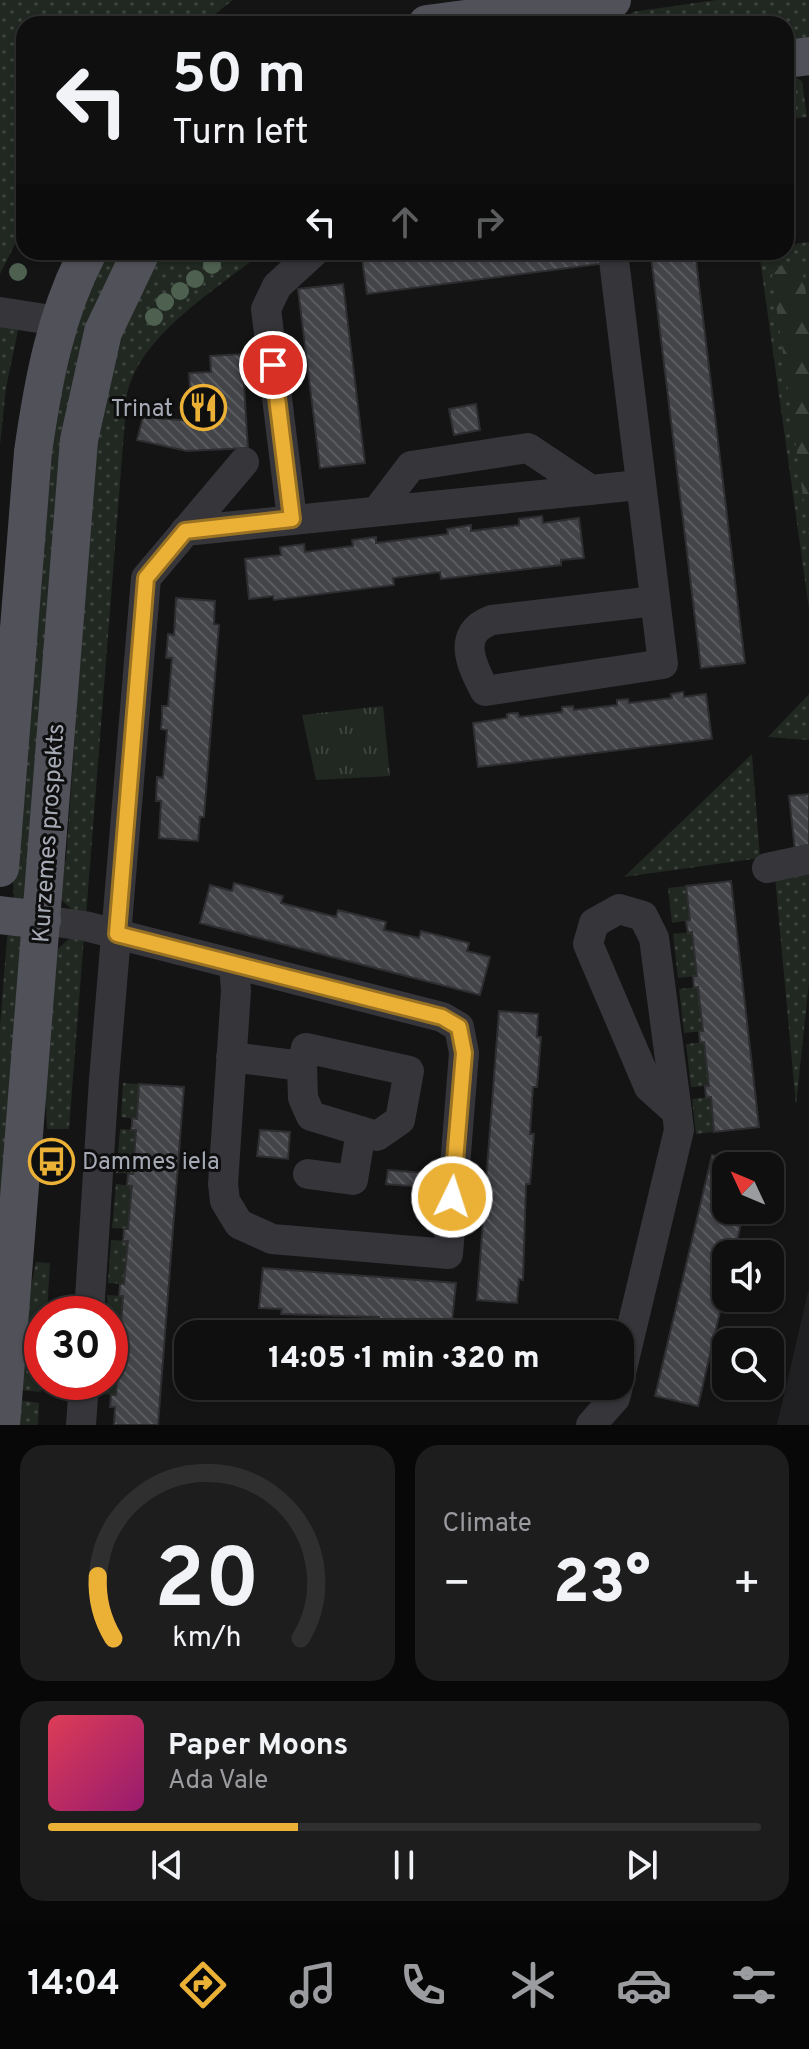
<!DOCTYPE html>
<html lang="en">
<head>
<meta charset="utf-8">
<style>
  :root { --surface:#0f0f10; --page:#1d1d1e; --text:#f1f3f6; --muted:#9b9c9f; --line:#2f2f30; --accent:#ebb036 }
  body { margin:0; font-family:Overpass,sans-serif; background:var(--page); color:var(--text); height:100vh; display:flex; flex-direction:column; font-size:30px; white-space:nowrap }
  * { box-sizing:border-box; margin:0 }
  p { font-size:26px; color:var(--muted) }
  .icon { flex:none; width:44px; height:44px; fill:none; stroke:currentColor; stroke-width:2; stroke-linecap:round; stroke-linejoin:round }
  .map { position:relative; height:1425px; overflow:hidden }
  .drawer { display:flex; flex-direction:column; gap:20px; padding:20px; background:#080809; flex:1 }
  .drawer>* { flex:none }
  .hud { position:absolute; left:16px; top:16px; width:778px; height:244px; border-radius:24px; box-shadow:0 2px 6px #0004,0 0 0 2px var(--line); background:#0f0f10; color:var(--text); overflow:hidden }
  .needle { width:52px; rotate:314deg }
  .tools { position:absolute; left:712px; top:1152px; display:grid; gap:16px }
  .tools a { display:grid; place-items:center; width:72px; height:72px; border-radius:16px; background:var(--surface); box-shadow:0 2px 6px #0004,0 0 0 2px var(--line); font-size:40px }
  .speed { position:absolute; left:24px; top:1296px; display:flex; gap:16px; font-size:40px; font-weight:700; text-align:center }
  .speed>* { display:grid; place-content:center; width:104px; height:104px; border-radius:50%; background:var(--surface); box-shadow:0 2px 6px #0004,0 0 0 2px var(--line); line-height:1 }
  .speed .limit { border:12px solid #d22; background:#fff; color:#111 }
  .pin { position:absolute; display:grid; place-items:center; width:68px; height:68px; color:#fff; margin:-34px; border:4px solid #fff; border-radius:50%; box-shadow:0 2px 8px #0007 }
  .me { position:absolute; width:88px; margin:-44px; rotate:4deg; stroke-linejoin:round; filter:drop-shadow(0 0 6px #0008) }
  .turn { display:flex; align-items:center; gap:28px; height:168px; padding:0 24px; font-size:36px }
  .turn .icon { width:104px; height:104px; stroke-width:2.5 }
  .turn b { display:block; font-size:56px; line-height:68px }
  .lanes { display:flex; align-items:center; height:76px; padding:0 24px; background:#0003; justify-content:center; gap:40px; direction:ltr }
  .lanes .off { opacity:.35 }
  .big { font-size:60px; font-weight:800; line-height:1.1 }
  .drawer .widget { flex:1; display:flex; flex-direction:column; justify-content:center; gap:12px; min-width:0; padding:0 28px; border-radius:24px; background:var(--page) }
  .drawer .dial { align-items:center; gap:0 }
  .dial svg { height:208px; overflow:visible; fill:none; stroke:var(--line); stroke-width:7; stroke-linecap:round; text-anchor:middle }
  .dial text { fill:var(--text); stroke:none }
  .song { display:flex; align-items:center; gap:24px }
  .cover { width:96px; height:96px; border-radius:12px; background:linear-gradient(135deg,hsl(350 70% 55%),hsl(320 70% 35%)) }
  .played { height:8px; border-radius:4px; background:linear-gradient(90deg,var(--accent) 35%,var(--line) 35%) }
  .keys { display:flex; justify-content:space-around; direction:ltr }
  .heat { display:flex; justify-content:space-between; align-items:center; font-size:44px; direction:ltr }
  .drawer .tiles { flex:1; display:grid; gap:20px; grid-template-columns:1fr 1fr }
  .widget:last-child { grid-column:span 2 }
  .trip { position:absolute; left:174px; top:1320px; width:460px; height:80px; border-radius:24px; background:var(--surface); box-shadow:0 2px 6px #0004,0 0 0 2px var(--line); font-weight:800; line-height:80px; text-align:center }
  .tab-bar { display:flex; height:128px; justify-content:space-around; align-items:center; background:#060606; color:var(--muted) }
  .tab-bar .icon { width:56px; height:56px }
  .tab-bar .selected { color:var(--accent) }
  .tab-bar b { font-size:36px; color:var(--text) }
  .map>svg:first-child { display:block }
</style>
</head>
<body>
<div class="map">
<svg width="809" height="1425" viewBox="0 0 809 1425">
  <defs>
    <pattern id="grass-dots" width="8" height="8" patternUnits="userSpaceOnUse" patternTransform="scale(2)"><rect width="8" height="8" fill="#202821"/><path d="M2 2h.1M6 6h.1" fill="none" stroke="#3d443f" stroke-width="1.8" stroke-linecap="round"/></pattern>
    <pattern id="forest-firs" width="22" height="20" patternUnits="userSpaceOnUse" patternTransform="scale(2)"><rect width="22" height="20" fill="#202821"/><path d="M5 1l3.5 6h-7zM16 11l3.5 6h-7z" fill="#3d443f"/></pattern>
    <pattern id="park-tufts" width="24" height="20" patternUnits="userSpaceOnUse" patternTransform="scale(2)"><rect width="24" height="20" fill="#202821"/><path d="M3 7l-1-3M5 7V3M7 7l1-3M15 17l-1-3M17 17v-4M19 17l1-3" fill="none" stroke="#3d443f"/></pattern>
    <pattern id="building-back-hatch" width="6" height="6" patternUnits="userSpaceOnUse" patternTransform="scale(2)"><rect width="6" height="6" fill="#434448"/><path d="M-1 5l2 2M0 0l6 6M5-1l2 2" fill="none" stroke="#5b5c60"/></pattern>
  </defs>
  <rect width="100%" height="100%" fill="#141415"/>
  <!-- built -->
  <path fill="#202022" d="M809 1288V1425H777Z"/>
  <!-- grass -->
  <path fill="url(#grass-dots)" d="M0 0H233L202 24H24V226L0 274Z
    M716 0H809V41L786 44V24H627L632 12Z
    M786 72 802 81 807 117 786 119Z
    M809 242V609L759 252H786V245Z
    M105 252H125L25 901 14 899 13 884 61 355Z
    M160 252H263C216 290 141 334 127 394L86 916 78 915 56 895 57 871 66 860 98 412 108 365Z
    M0 321H20L6 388 0 445Z
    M809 694V740L768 737Z
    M752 754 760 858 624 877Z
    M809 871V983L796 1105 775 877Z
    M686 886 690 920 672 923 668 888Z
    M15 930 26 936 0 1250V1026L7 937Z
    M692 932 697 976 678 978 673 934Z
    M84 937 69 1129H47L44 1072 55 951 70 938Z
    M698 987 703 1031 684 1033 679 989Z
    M704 1042 709 1086 691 1087 686 1044Z
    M123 1083 139 1084 137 1119 121 1117Z
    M711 1097 714 1132 696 1134 692 1099Z
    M120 1129 136 1130 133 1174 116 1173Z
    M116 1184 132 1186 128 1229 112 1228Z
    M111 1240 128 1241 124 1284 108 1283Z
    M36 1262 50 1263 47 1314H42L41 1392 19 1390 27 1306Z
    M107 1295 123 1296 120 1340 110 1339Z
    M110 1351 119 1352 116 1395 100 1394 101 1382H110Z
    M18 1400 39 1403 38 1425H18Z"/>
  <!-- forest -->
  <path fill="url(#forest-firs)" d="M784 262 802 268 809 314V539L772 276Z"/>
  <!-- park -->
  <path fill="url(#park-tufts)" d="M383 706 390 776 316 780 302 715Z"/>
  <!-- building -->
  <path fill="url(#building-back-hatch)" stroke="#2e2e31" stroke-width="2" d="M361 252H599L600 264 367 294Z
    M695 252 745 663 701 668 651 257Z
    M343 284 365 463 320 468 298 289Z
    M242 354 248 448 187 451 137 440 143 417 192 421 189 373 211 372 210 356Z
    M476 404 480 430 454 435 449 409Z
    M542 516 543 523 579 518 584 558 561 560V565L441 579 440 572 393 578 394 585 274 600 273 596 249 599 245 559 281 555 280 547 304 544 305 552 353 546 352 540 376 537V543L448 534 447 529 471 525V531L519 525V519Z
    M176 598 215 601 214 624 219 625 204 817H200L198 841 159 838 161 801H156L157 777 163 778 167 730 161 729 162 718V706H168L172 658H166L168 634 174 635Z
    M683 692 684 697 706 694 712 739 478 767 473 723 507 718V714L513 713H518L519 717 562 712V707L573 706 574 710 617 705V700L628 699 629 703 672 698 671 694Z
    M809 794V848L795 850 789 796Z
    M731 881 759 1127 714 1132 711 1097 706 1098 705 1086H709L704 1042 700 1043 699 1031H703L698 987 694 988 693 976H697L692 932 688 933 686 921 690 920 686 886Z
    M234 883 283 896 281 903 336 917 338 910 386 922 384 930 419 938 421 931 469 943 467 951 490 957 480 995 200 923 210 885 232 891Z
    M499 1011 538 1014 537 1037H541L537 1087H533L530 1134H534L530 1184H526L523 1280 519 1279 517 1303 477 1300Z
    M139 1084 184 1087 158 1425H114L115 1407H110L111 1395H116L119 1352 115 1351 116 1339 120 1340 123 1296H119L120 1284H124L128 1241H123L124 1229H128L132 1186 127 1185 128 1174H133L136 1130H131L132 1124V1118L137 1119Z
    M260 1130 290 1132 288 1159 257 1156Z
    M712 1155 755 1165 726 1166V1210H744L734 1254H726V1286L698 1406 655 1396Z
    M388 1170 423 1173 422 1187 386 1184Z
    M263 1268 456 1283 452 1322 429 1320 428 1325 379 1321V1317L281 1314 282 1309 259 1308Z"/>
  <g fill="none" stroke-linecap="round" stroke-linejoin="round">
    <!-- minor -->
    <path stroke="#35353a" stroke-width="30" d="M613 252 663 664 485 691C472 666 455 633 492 620L655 601
      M0 312 58 321
      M377 511 411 466 528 448 591 490
      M292 519 266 309 277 286 314 252
      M185 531 639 485
      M767 868 809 859
      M42 920 85 926 442 1017 459 1027 464 1053 448 1254 272 1239 239 1224 225 1201 223 1184 236 991 234 964
      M231 1057 302 1066 306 1048 409 1071 400 1120 377 1136 311 1116 303 1098 302 1066
      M308 1174 353 1180 361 1131
      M89 1314 104 1079 146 578 244 462
      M620 1377 679 1130 677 1112 654 938 643 916 619 909 594 923 588 944 649 1087 677 1112
      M81 1425 84 1382
      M591 1425 615 1398 618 1386"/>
    <!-- major -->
    <path stroke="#515259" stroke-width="38" d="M427 24 612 0
      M786 59 809 56
      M0 868 33 452C43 382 55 315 88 252
      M0 915 42 920
      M1 1425 79 440 103 332 141 252"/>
  </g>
  <!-- trees -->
  <g fill="#4e6150">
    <circle cx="212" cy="265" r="9"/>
    <circle cx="18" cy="272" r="9"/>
    <circle cx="195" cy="279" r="9"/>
    <circle cx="180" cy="291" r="9"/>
    <circle cx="165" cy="302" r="9"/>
    <circle cx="154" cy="317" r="9"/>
  </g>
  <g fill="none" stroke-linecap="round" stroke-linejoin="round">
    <defs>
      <path id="route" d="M273 365 292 519 185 531 146 578 117 934 442 1017 459 1027 464 1053 452 1197"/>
    </defs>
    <!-- route casing -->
    <use href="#route" stroke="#997223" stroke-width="20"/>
    <!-- route -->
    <use href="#route" stroke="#ebb036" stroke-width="14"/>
  </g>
  <!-- icons -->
  <defs>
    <symbol id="restaurant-ring" viewBox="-11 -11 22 22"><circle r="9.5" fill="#0f0f10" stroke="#ebb036" stroke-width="1.5"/><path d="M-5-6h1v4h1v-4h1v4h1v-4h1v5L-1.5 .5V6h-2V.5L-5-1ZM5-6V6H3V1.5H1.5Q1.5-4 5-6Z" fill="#ebb036"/></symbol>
    <symbol id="bus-ring" viewBox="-11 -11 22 22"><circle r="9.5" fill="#0f0f10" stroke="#ebb036" stroke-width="1.5"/><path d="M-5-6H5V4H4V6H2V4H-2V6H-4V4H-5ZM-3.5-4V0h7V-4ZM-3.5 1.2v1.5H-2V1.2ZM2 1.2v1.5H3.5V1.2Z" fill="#ebb036"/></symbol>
  </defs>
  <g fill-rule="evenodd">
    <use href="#restaurant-ring" x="178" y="382" width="51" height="51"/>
    <use href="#bus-ring" x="26" y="1136" width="51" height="51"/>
  </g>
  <g text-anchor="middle" stroke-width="6" stroke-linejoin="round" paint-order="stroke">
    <!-- poi labels -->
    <g font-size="24" fill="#a6aab5" stroke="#0f0f10" text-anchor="end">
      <text x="173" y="416">Trinat</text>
      <text x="82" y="1169" text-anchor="start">Dammes iela</text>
    </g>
    <!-- street labels -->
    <g font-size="24" fill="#a6aab5" stroke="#0f0f10">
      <text transform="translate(48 833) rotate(-86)" y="8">Kurzemes prospekts</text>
    </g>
  </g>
</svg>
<div class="tools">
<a><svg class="needle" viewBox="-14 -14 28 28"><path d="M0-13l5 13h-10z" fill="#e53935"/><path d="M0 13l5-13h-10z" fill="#9b9c9f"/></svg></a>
<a><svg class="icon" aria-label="sound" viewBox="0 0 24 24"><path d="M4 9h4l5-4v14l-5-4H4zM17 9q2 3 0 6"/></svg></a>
<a><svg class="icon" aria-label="search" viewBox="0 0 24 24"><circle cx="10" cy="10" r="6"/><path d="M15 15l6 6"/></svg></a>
</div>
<div class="speed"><div class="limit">30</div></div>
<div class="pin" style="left:273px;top:365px;background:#d93025"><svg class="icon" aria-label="arrive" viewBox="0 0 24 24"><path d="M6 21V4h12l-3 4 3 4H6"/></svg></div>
<svg class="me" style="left:452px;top:1197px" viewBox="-20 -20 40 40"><circle r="17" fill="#ebb036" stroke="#fff" stroke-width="3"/><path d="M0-11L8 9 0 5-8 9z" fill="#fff"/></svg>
<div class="trip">14:05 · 1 min · 320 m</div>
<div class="hud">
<div class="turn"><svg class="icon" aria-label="left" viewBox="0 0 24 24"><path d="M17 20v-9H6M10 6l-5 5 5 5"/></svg><div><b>50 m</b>Turn left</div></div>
<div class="lanes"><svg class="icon" aria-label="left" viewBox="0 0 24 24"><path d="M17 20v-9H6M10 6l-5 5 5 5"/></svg><svg class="icon off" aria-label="ahead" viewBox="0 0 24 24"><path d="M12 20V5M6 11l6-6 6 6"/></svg><svg class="icon off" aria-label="right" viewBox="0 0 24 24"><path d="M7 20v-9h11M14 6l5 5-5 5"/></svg></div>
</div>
</div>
<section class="drawer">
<div class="tiles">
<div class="widget dial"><svg viewBox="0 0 100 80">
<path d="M14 69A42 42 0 1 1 86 69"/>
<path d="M14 69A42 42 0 0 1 8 45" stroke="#ebb036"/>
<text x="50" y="56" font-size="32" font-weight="700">20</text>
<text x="50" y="72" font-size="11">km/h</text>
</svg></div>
<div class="widget"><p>Climate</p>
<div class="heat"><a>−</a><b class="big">23°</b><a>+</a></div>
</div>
<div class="widget">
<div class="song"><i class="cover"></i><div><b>Paper Moons</b><p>Ada Vale</p></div></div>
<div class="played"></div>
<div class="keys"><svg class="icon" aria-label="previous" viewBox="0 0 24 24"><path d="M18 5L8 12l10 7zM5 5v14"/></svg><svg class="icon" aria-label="pause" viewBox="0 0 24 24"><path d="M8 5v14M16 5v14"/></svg><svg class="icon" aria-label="next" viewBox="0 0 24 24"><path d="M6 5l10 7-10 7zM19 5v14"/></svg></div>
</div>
</div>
</section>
<nav class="tab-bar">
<b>14:04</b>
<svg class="icon selected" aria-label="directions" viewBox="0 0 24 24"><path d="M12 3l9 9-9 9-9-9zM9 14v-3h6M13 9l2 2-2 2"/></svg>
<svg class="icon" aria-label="music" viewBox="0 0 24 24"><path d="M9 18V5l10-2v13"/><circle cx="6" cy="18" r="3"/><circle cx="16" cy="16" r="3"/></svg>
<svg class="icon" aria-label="phone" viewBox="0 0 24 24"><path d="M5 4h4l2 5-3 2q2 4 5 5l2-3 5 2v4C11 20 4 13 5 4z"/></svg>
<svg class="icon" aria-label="climate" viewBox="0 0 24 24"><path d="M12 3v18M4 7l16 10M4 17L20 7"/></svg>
<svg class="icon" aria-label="car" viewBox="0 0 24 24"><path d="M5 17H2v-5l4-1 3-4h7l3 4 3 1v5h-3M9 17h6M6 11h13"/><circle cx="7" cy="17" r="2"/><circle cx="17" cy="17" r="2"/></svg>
<svg class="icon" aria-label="filters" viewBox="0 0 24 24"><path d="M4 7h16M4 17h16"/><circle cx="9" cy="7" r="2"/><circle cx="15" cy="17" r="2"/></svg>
</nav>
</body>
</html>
